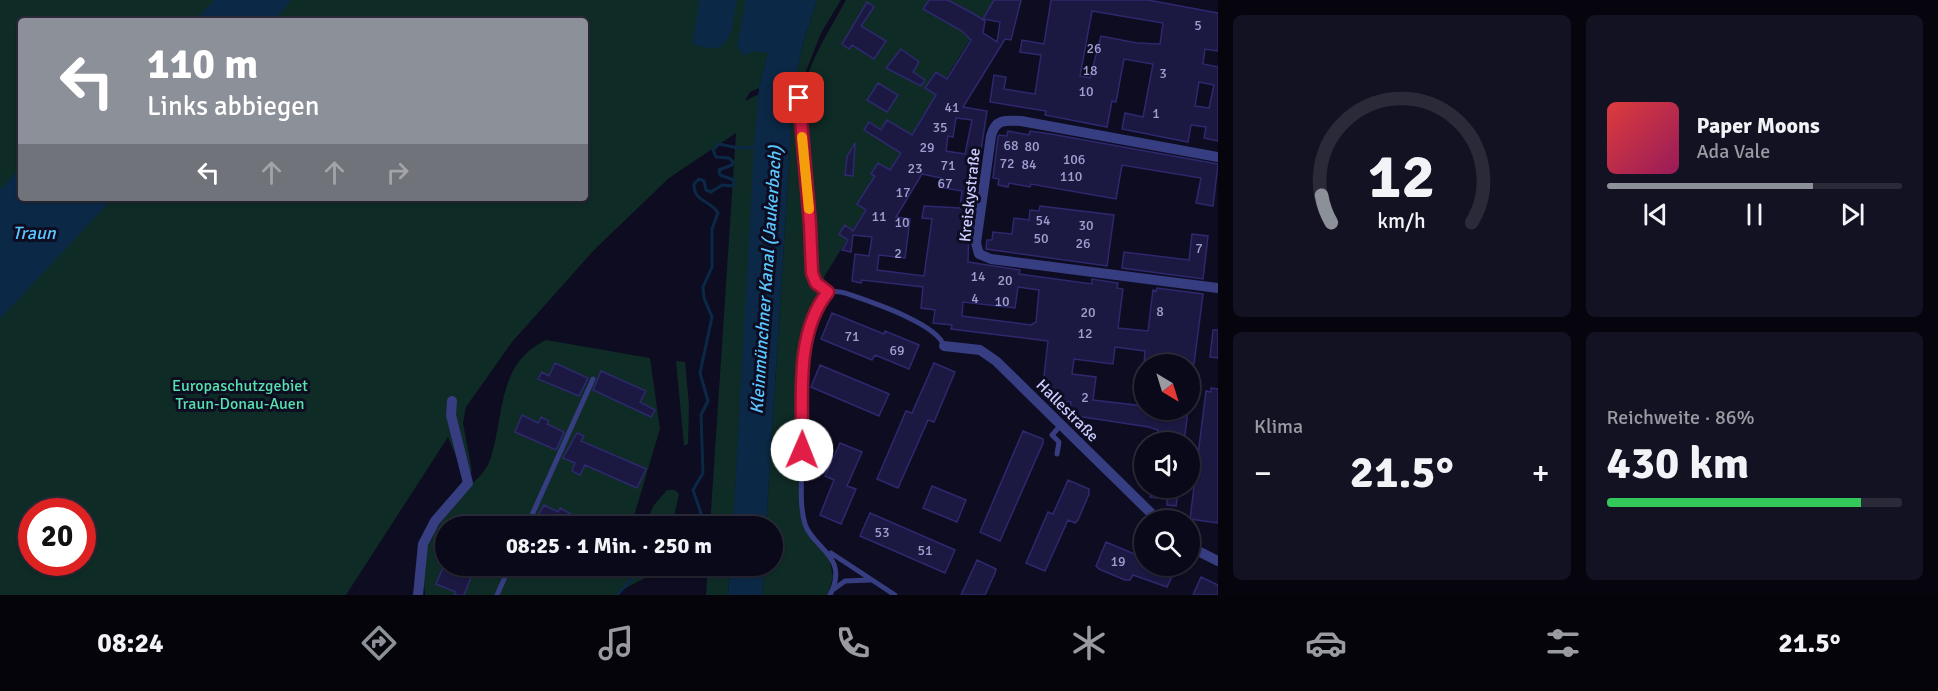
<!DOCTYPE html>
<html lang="de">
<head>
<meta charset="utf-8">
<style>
  :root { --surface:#0a0919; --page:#131222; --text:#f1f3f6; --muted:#999aa2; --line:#2a2a38; --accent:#8c9099 }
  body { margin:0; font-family:Signika,sans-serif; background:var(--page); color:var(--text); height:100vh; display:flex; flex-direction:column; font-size:22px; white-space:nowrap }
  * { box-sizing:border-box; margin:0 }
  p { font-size:20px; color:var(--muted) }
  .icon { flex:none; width:33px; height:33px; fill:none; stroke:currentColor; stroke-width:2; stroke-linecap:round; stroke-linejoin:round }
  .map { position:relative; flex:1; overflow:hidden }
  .details { display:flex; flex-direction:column; gap:15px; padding:15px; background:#06050e; width:720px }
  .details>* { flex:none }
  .guide { position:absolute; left:18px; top:18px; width:570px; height:183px; border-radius:6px; box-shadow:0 2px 4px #0004,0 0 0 2px var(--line); background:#8c9099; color:#fff; overflow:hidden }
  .needle { width:39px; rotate:142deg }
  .tools { position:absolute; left:1134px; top:354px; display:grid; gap:12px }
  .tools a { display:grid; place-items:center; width:66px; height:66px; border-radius:50%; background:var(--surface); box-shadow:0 2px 4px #0004,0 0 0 2px var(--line); font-size:30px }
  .speed { position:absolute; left:18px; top:498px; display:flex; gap:12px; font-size:30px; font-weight:700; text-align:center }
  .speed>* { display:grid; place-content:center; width:78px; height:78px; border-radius:50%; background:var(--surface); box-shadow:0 2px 4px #0004,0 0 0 2px var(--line); line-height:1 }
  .speed .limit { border:9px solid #d22; background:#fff; color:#111 }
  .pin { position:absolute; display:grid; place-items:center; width:51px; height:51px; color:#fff; margin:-26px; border-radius:12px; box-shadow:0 3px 9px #0006 }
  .me { position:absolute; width:66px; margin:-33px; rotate:1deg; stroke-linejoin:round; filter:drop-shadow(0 0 4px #0008) }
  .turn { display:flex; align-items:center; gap:21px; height:126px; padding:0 30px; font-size:27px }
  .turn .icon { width:78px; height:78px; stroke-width:2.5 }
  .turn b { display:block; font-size:42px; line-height:51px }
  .lanes { display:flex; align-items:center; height:57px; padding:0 30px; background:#0003; justify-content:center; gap:30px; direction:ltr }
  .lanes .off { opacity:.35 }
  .big { font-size:45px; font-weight:700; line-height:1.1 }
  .details .tile { flex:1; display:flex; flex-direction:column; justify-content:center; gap:9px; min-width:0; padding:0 21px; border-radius:9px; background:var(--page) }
  .details .dial { align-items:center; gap:0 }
  .dial svg { height:156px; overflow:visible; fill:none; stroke:var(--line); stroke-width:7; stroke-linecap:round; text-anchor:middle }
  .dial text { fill:var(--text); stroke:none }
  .song { display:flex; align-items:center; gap:18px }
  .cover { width:72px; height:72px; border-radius:9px; background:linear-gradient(135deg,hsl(0 70% 55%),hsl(330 70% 35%)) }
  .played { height:6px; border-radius:3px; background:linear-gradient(90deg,var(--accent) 70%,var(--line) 70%) }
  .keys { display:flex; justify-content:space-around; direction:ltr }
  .heat { display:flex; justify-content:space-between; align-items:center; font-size:33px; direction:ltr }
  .charge { height:9px; border-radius:4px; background:linear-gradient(90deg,#34c759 86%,var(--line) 0) }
  .details .tiles { flex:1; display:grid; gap:15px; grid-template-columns:repeat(2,1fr) }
  .trip { position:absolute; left:435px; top:516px; width:348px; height:60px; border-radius:30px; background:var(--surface); box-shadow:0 2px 4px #0004,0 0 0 2px var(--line); font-weight:700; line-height:60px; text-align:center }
  .dock { display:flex; height:96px; justify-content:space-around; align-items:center; background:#04040a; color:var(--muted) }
  .dock .icon { width:42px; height:42px }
  .dock .active { color:var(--accent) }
  .dock b { font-size:27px; color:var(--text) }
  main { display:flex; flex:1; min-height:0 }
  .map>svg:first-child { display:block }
</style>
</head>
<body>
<main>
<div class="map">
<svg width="1218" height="595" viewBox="0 0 1218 595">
  <rect width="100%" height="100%" fill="#0d0c21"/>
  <!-- green -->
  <path fill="#0f2b26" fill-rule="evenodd" d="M0 0H770L768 53 759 88 750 92 745 101 759 94 733 526H710L736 133 669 178 594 250 512 342 466 407 463 423 472 471 464 475 448 437 346 595H0ZM21 21H585V198H21ZM32 512H82V562H32Z
    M817 0H841L821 33 797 94 809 223 810 271 823 292 807 326 803 350 802 520 829 557 833 577 828 595H762L764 566H772V526H766L794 84 805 36Z
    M846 0H994L824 277 827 289 818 283 814 275 802 96C810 59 828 33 846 0Z
    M546 340 650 358 660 429 631 526H446V566H659C653 578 630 583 616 595H425C420 542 433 528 468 489 475 480 486 472 490 460 505 416 496 364 546 340Z
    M676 361 685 362 689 405 688 444 684 446Z
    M667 490H675L679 494 672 526H644L654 505Z
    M708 566H730L728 595H706Z"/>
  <!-- water -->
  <path fill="#0b2946" d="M215 0H291L274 21H194Z
    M700 0H737C732 17 735 51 710 48 704 48 697 46 692 43Z
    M746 0H817L805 36 794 84 766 526H733L754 148 759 88 768 53 753 51 744 56 737 46Z
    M21 167V198H113L0 319V190Z
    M730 566H764L762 595H728Z"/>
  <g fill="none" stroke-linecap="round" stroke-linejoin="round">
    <!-- stream -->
    <path stroke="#0b2946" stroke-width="3" d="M691 526 701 513 693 490 703 473 701 415 708 401 700 373 712 317 704 298 703 287 712 267V229L718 213C711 200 693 202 694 184L699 179 704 181 706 190 711 192 722 185 733 186 734 180 720 175 719 170 732 165 733 162 729 158 716 157 713 150 719 144 738 148 758 147
      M617 595 644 566"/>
  </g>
  <!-- building -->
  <path fill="#1b1842" stroke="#2e296e" stroke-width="1.5" fill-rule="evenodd" d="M929 0H948L974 14 985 21 983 33 997 42 1000 22 983 19 994 0H1021L1011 40 1005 39 963 107 987 111 969 227 968 262 1020 270 1019 274 1092 284V279L1118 283 1117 288 1123 289 1118 328 1148 331 1153 290 1156 291 1157 288 1203 294 1194 364H1144L1145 351 1115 347 1113 364 1074 359 1072 374 1096 377 1093 400 1144 406V410H1188L1184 442H1157L1158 430 1149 427 1070 415 1071 402 1050 400 1042 393 1048 341 951 329 952 325 933 323 935 310 921 308 923 287 862 280 861 283 852 281 855 254 869 256 872 237 853 235 851 252 842 250 848 240 839 234 845 225 853 231 866 210 857 204 875 176 871 174 878 163 890 170 901 153 864 130 869 122 881 130 887 120 912 135 936 95 925 88 936 72 947 79 971 40 962 31 923 9ZM956 118 972 120 965 154 946 151 948 136 953 137ZM922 174 941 178 939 187 962 191 960 208 924 206 922 218 932 219 924 276 877 270 879 255 905 258 910 219 896 217ZM1018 287 1039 290 1036 322 1031 325 962 316 963 302 1015 308Z
    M1051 0H1148L1218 13V51L1205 49 1203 64 1218 67V141L1204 138 1206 127 1191 125 1188 142 1122 129 1125 113 1143 117 1153 64 1124 59 1116 102 1112 101 1107 127 1045 115 1046 111 990 102 994 75 1006 77 1004 89 1035 94 1041 55 1020 52 1022 40 1044 44ZM1092 11 1163 23 1160 44 1137 43 1101 36 1090 78 1080 76ZM1199 82 1214 85 1209 108 1195 106Z
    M867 2 874 7 861 26 886 41 874 59 852 45 849 49 842 44Z
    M901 49 919 62 913 72 925 80 921 86 886 68Z
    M878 83 898 95 887 112 867 100Z
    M1008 131 1029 135 1030 131 1051 134 1218 164 1213 206 1196 203 1201 178 1122 165 1116 199 1031 184 1030 187 1009 183 1008 187 998 185 999 179 993 178 998 137 999 135 1007 136Z
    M855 143 853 176 845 175 847 157Z
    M1040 206 1114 215 1107 266 986 249 987 240H992L993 232 1012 234 1014 218 1029 220 1030 210 1039 211Z
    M1192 234 1208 236 1203 279 1122 268 1124 252 1189 260Z
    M832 313 884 334 885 331 919 345 909 369 875 355 872 360 821 339Z
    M1213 330H1218V358L1210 357Z
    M555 363 588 378 579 396 538 379 542 372 549 376Z
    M934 363 955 372 934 422 928 420 898 488 877 479 906 411 912 413Z
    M820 365 889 394 879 416 811 387Z
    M601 371 646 391 640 402 655 410 651 417 593 390Z
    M1211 388 1218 389V523L1190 519 1206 391 1211 392Z
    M522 415 538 423 541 417 549 421 547 424 564 432 556 450 515 432Z
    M1023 431 1043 439V443L1000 541 980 532Z
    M577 433 584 436 581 441 646 469 637 488 585 465 580 475 572 471 575 463 563 458Z
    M840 443 862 452 847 486 856 489 841 524 820 515 834 480 825 476Z
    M1068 480 1089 489V494L1078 520 1075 523 1068 520 1045 571 1026 563 1048 512 1053 514Z
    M932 486 966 500 957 522 923 508Z
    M1151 488H1179L1176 506 1167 505V499L1150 497Z
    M544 505 558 512 560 508 593 526H540L533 524Z
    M870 513 955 550 945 573 860 536Z
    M1106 542 1144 558V566H1177L1167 587 1133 575 1130 580H1125L1099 569 1096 566Z
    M977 560 996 569 995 573 985 595H961Z
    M444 565 471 577 464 595H454L456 592 436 584Z
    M1201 577 1218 585V595H1193Z"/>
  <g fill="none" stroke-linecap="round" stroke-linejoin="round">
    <!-- service -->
    <path stroke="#363d81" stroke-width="5" d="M799 98C802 140 808 183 810 225 811 241 807 265 814 280 821 294 834 290 845 293 868 301 937 323 944 346
      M828 292C819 303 811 318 808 333 799 374 802 418 802 460 802 480 799 504 805 524 813 549 850 556 830 595
      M1057 454 1059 442 1052 435 1061 425
      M527 526 593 379
      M831 553 895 595
      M834 589 845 581 870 580
      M497 595 510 566"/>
    <!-- minor -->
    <path stroke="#363d81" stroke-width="10" d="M1218 157 1021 121C1006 120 995 119 991 136L976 243 979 254 991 259 1218 288
      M944 346 980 350 996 361 1158 520
      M1190 547 1218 561
      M418 595 423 544 435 521 468 483 451 415 452 401"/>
  </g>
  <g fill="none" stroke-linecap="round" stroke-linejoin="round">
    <defs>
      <path id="route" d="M799 98 810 224 812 273 816 283 828 292C794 334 803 400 802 450"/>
    </defs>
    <!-- route casing -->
    <use href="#route" stroke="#92132f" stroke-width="15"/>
    <!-- route -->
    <use href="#route" stroke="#e11d48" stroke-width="10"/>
    <!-- slow -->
    <path stroke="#f59e0b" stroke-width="10" d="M802 137 809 209"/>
  </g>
  <g text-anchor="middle" stroke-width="6" stroke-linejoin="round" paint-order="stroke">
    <!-- number labels -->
    <g font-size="14" fill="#a0a0d0">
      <text x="1198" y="30">5</text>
      <text x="1094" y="53">26</text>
      <text x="1090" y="75">18</text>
      <text x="1163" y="78">3</text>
      <text x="1086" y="96">10</text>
      <text x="952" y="112">41</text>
      <text x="1156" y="118">1</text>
      <text x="940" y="132">35</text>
      <text x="1011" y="150">68</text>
      <text x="1032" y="151">80</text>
      <text x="927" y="152">29</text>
      <text x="1074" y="164">106</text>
      <text x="1007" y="168">72</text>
      <text x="1029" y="169">84</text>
      <text x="948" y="170">71</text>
      <text x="915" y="173">23</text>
      <text x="1071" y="181">110</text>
      <text x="945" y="188">67</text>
      <text x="903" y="197">17</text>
      <text x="879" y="221">11</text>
      <text x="1043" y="225">54</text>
      <text x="902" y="227">10</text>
      <text x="1086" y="230">30</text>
      <text x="1041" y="243">50</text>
      <text x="1083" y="248">26</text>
      <text x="1199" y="253">7</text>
      <text x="898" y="258">2</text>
      <text x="978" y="281">14</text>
      <text x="1005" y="285">20</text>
      <text x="975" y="303">4</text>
      <text x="1002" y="306">10</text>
      <text x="1160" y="316">8</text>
      <text x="1088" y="317">20</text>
      <text x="1085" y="338">12</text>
      <text x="852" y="341">71</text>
      <text x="897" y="355">69</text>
      <text x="1085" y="402">2</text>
      <text x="882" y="537">53</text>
      <text x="925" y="555">51</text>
      <text x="1118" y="566">19</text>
    </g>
    <!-- street labels -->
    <g font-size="16" fill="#cccdff" stroke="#0d0c21">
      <text transform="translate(969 195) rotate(-84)" y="6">Kreiskystraße</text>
      <text transform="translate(1068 410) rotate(45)" y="6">Hallestraße</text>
    </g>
    <!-- park labels -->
    <g font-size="16" fill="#56e1ad" stroke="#0d0c21">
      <text x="240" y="391">Europaschutzgebiet<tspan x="240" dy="18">Traun-Donau-Auen</tspan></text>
    </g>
    <!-- water labels -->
    <g font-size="18" font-style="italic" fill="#5ac7ff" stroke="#0d0c21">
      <text x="34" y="239">Traun</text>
      <text transform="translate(766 280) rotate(-86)" y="6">Kleinmünchner Kanal (Jaukerbach)</text>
    </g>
  </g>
</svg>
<div class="tools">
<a><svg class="needle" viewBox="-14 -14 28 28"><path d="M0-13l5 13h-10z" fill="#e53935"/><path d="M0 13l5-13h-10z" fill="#999aa2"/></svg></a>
<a><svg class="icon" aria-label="sound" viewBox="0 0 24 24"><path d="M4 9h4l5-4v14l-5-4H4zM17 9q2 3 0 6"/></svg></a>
<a><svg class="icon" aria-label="search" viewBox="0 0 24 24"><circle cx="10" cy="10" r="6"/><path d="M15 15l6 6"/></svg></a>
</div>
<div class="speed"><div class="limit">20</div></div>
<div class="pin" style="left:799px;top:98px;background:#d93025"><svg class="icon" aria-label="arrive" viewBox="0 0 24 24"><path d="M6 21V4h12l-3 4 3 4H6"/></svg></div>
<svg class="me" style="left:802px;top:450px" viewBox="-20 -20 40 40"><circle r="19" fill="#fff"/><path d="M0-13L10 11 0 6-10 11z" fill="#e11d48"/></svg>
<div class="trip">08:25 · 1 Min. · 250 m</div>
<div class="guide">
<div class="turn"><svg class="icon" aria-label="left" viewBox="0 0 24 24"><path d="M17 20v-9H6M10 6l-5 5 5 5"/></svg><div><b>110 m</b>Links abbiegen</div></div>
<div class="lanes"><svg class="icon" aria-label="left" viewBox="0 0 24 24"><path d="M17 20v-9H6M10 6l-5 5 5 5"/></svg><svg class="icon off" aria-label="ahead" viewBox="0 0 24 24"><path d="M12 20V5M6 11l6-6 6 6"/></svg><svg class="icon off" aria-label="ahead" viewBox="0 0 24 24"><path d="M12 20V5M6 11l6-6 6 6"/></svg><svg class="icon off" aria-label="right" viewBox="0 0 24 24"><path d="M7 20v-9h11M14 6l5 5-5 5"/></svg></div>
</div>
</div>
<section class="details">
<div class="tiles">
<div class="tile dial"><svg viewBox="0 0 100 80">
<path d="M14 69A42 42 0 1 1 86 69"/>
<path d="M14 69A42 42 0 0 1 9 55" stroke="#8c9099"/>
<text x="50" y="56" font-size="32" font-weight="700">12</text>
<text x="50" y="72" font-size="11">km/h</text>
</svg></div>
<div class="tile">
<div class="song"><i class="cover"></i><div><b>Paper Moons</b><p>Ada Vale</p></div></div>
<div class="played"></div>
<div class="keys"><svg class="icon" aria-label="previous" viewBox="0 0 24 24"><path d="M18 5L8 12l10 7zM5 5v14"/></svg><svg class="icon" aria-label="pause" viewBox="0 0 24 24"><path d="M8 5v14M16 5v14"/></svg><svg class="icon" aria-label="next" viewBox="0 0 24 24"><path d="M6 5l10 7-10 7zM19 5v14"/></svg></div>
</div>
<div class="tile"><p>Klima</p>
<div class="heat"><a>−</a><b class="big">21.5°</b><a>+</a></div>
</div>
<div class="tile"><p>Reichweite · 86%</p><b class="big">430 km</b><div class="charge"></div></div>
</div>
</section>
</main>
<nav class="dock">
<b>08:24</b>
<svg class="icon active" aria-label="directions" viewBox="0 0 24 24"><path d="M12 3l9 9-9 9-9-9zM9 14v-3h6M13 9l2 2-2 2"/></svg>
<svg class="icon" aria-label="music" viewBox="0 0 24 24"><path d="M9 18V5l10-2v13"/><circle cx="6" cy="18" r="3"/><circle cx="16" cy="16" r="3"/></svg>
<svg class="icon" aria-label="phone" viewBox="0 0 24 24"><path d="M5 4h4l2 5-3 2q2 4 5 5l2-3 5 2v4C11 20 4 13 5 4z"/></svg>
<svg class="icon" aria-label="climate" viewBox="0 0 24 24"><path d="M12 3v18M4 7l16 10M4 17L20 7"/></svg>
<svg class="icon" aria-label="car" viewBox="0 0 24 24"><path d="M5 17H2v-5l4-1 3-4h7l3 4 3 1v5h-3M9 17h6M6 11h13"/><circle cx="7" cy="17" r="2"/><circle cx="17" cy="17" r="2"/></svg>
<svg class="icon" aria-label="filters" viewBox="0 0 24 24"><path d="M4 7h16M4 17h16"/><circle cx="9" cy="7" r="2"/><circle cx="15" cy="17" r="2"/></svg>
<b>21.5°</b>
</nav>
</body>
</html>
